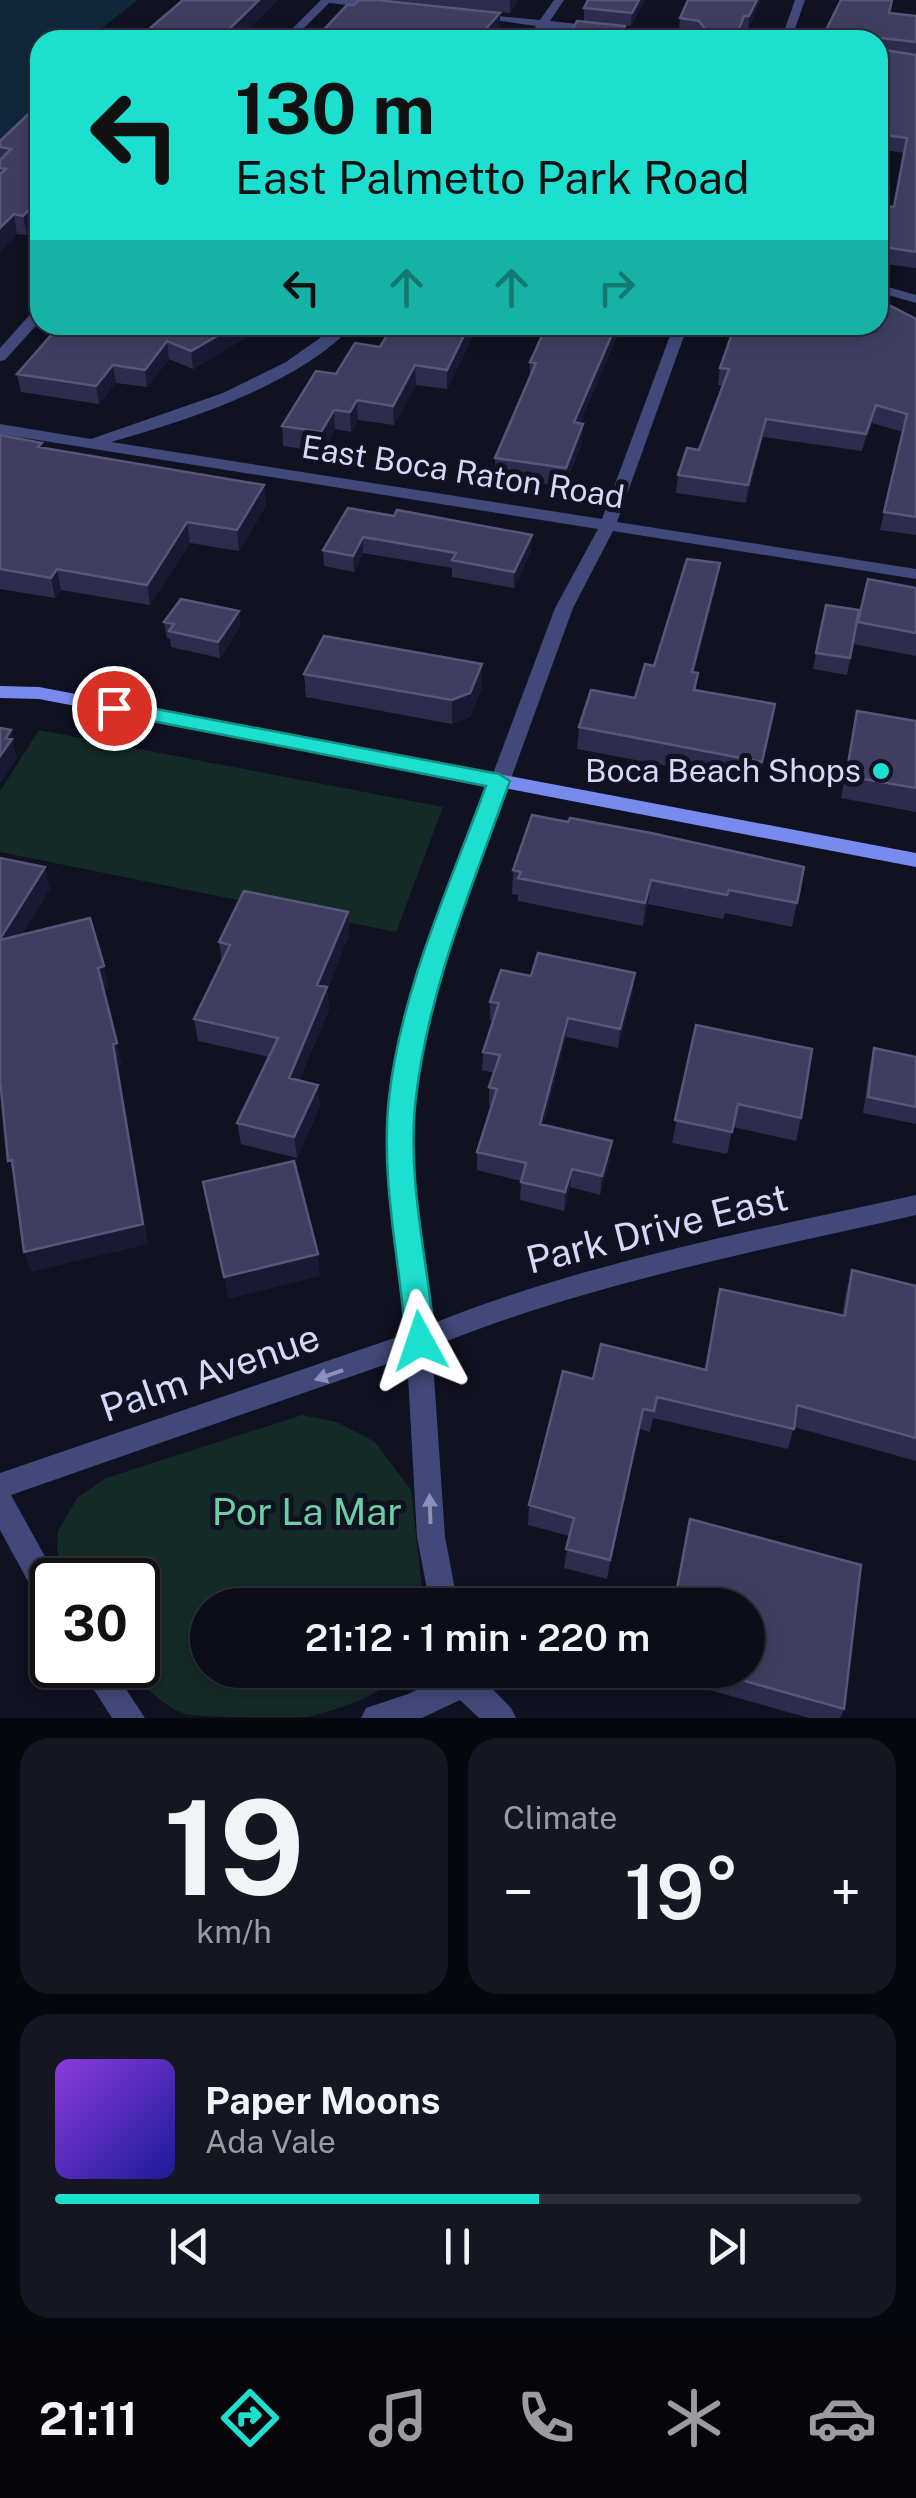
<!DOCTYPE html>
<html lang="en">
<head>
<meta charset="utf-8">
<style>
  :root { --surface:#0c0d19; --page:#151622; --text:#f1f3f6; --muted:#9a9ca2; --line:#2c2d38; --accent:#1ddfd0 }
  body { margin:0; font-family:"Public Sans",sans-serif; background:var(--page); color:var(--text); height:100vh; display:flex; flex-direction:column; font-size:38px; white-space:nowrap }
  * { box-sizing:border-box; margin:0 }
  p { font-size:32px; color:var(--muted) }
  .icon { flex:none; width:55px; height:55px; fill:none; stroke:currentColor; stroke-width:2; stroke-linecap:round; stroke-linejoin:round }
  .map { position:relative; height:1718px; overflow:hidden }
  .details { display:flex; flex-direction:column; gap:20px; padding:20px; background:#07070e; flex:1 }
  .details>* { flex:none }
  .banner { position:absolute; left:30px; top:30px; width:858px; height:305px; border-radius:30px; box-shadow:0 5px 15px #0003,0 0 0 2px var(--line); background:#1ddfd0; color:#111; overflow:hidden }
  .speed { position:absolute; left:30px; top:1558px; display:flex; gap:20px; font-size:50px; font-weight:700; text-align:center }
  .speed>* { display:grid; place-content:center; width:130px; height:130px; border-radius:50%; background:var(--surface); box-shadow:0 5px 15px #0003,0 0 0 2px var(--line); line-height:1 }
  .speed .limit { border:5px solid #111; border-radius:15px; background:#fff; color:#111 }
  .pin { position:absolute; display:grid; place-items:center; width:85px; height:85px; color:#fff; margin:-42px; border:5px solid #fff; border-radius:50%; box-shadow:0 2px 10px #0007 }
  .me { position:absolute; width:110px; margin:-55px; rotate:355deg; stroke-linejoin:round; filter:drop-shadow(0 0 8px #0008) }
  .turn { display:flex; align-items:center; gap:35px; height:210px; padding:0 40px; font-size:45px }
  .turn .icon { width:130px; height:130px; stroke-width:2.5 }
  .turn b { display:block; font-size:70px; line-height:85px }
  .lanes { display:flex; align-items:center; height:95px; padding:0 40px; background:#0003; justify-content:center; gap:50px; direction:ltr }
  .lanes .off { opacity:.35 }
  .big { font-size:75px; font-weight:600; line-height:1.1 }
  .details .widget { flex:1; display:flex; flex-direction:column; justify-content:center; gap:15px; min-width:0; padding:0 35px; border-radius:30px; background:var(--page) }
  .details .dial { align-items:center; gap:0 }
  .dial b { font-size:130px; line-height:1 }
  .song { display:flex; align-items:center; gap:30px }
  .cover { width:120px; height:120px; border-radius:15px; background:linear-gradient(135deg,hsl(270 70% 55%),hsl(240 70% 35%)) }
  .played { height:10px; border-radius:5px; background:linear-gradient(90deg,var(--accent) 60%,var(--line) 60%) }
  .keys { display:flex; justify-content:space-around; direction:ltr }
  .heat { display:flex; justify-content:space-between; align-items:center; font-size:55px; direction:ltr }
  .details .tiles { flex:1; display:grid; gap:20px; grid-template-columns:1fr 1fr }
  .widget:last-child { grid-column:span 2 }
  .trip { position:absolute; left:190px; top:1588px; width:575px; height:100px; border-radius:50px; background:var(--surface); box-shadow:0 5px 15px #0003,0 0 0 2px var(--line); font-weight:600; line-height:100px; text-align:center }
  .dock { display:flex; height:160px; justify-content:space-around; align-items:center; background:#05050a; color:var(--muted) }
  .dock .icon { width:70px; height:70px }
  .dock .on { color:var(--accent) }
  .dock b { font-size:45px; color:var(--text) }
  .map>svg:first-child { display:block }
</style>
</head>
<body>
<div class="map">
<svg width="916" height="1718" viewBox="0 0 916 1718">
  <rect width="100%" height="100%" fill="#101121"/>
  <!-- green -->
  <path fill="#142a26" d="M39 730 443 807 396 932 0 852V791Z
    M302 1415 337 1422 375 1442 411 1490 424 1605H208V1670H404C384 1695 340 1709 308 1717 289 1718 203 1718 185 1714 162 1706 141 1683 125 1665H138V1580H65L57 1551 58 1531 77 1498 106 1478Z"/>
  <!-- water -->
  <path fill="#10273b" d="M0 0H138L86 40H40V111L0 145Z"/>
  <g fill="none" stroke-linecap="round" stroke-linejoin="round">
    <!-- street -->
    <path fill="#41497a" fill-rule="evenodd" d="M321 0H356L388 6 383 9 329 3 292 40H281Z
      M554 0H564L550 21 696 37 701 40H665L546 28 538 40H528L536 26 472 17 477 14 540 20Z
      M795 0H805L791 40H781Z
      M878 284 916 295V303L878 292Z
      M40 308V321L5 360 0 361V348L35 309Z
      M338 325H354C295 386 191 419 111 442L602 519 674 325H688L617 522 916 569V579L613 531 573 608 437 982 421 1046 412 1148 414 1197 427 1271 431 1324C586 1262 753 1231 916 1195V1215C753 1252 587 1284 432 1347L445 1537 458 1605H430L417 1537 407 1357 11 1495 58 1580H52V1611L42 1607 0 1530V1473L406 1334 403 1271 390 1197 388 1148 399 1046 415 982 555 608 598 529 0 434V424L91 439 223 393 286 362Z
      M78 1665H110L145 1718H112Z
      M446 1670H474L511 1708 516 1718H479L460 1700 422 1718H361L366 1708 408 1694 446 1676Z"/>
    <!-- secondary -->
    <path fill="#798aee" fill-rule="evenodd" d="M0 686 39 687 916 853V867L39 699 0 698Z"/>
  </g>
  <!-- wall -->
  <path fill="#2d2c4d" d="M390 0H519L510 13Z
    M588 0H645L631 26 584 21V8Z
    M688 0H761L748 29 679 30 680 18Z
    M890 13 916 16V268L878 263V205L894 207 904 153 878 149V40Z
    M40 103 27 235 17 234 0 251V141Z
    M916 319V535L880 530 903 432 872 423 862 451 763 437 746 503 676 493 678 475 699 450 723 386 718 385 720 368 735 325H812L810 335Z
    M60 325H267L193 369 169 359 147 387 116 383 99 404 21 392 17 374Z
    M478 325 447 389 416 385 394 425 358 420 351 432 335 429 322 452 283 446 282 426 336 374 380 347Z
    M547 325H619L618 334 580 423 583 424 582 442 565 487 495 476V458L530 378V362Z
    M0 435 43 448 264 485 266 506 239 551 190 543 150 605 61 590 55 598 0 589Z
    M394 516 532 535 531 551 514 588 452 577V568L363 553 354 572 324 566 323 550Z
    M868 579 916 588V656L853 644Z
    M717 584 694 672 698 673 696 690 771 726 758 783 577 749 579 727 635 698Z
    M826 605 859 610 847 675 813 669Z
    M239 611 240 627 220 658 171 647 170 639 167 638 164 622Z
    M304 674 482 687 470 717 452 724 306 697Z
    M857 711 916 721V812L841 798Z
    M804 867 792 927 725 913 723 919 648 904 643 926 518 901V895L512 894 513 870Z
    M348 912 349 934 327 989 329 1009 299 1081 320 1106 297 1158 241 1144 237 1123 269 1057 198 1041 194 1019 222 962 219 942Z
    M531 976 633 992 618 1048 566 1037 543 1125 610 1159 600 1195 570 1187 564 1211 520 1200 521 1181 477 1170V1152L492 1107 489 1106V1087L494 1073 482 1070 483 1052 493 1021H490V1002Z
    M696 1025 801 1118 796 1141 733 1127 727 1154 672 1143Z
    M874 1048 916 1057V1124L863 1113 870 1064Z
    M852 1270 916 1286V1461L794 1427 788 1449 653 1418 650 1432 640 1429 607 1579 564 1568 569 1536 528 1525 529 1505 593 1379 705 1370 720 1289 842 1315 846 1292Z
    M690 1519 844 1709 840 1718H809L660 1676 662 1670H748V1605H674Z"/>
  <!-- shaded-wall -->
  <path fill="#1a1934" d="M259 0H278L238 40H218Z
    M510 0H519L510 13Z
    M639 0H645L631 26 632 13Z
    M757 0H761L748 29 749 16Z
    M500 13V26L488 40H476Z
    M744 16 742 28 738 40H735Z
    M625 26 624 40H618Z
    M40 199V222L27 235 23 216Z
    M14 214 17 234 0 251V228Z
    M236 325H267L193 369 191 351Z
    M469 325H478L447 389V370Z
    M616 325H619L618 334 573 441 574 422Z
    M167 341 169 359 147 387 145 370Z
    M113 365 116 383 99 404 96 386Z
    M415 365 416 385 394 425 393 406Z
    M357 400 358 420 351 432 350 412Z
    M876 405 872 423 862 451 866 434Z
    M334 410 335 429 322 452 321 432Z
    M766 419 763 437 746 503 748 485Z
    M583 424 582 442 565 487 566 468Z
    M264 485 266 506 239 551 237 530Z
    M187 522 190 543 150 605 147 585Z
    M532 535 531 551 514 588V572Z
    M363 537V553L354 572 353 556Z
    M720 563 717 584 689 693 692 672Z
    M57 569 61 590 55 598 51 578Z
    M239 611 240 627 220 658 218 642Z
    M482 664V687L470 717 452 724V700Z
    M11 730 17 759 0 784V756L6 738Z
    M45 867 50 889 6 962 0 939Z
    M651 880 648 904 643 926 645 903Z
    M348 912 349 934 327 989 329 1009 291 1099 289 1078 317 985Z
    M104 966 109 988 103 989 98 968Z
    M635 973 633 992 618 1048 620 1029Z
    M568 1018 566 1037 538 1143 540 1124Z
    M117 1043 122 1065 118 1066 148 1244 31 1272 24 1252 113 1044Z
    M318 1085 320 1106 297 1158 294 1137Z
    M612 1141 610 1159 600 1195 602 1176Z
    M572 1169 570 1187 564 1211 565 1192Z
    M318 1254 320 1276 228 1299 224 1277Z
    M643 1409 640 1429 607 1579 610 1560Z"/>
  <!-- building -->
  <path fill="#3f3e60" stroke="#575678" stroke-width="2.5" d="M183 0H259L218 40H109L116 34 141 36Z
    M359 0H377L500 13 476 40H314L347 5H354Z
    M588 0H639L632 13 584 8Z
    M688 0H757L749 16H744L735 40H670L674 31 705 29 699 21 680 18Z
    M841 0H892L889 13 916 16V42L881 38 878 41 821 40Z
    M577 21 625 26 618 40H567Z
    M878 49 916 55V252L878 246V205L894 207 907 138 878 134Z
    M40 103V199L23 216 14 214 0 228V174L6 169 0 168V160L11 149 0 147V141Z
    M883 302 916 319V517L884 512 907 414 876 405 866 434 766 419 748 485 678 475 687 448 699 450 729 369 720 368 735 325H811L808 336 832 325H878V304Z
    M60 325H236L191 351 167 341 145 370 113 365 96 386 17 374Z
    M393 325H469L447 370 415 365 393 406 357 400 350 412 334 410 321 432 282 426 316 371 336 374 355 343 380 347Z
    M547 325H616L574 422 583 424 566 468 495 458 536 363 530 362Z
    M0 435 42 443 38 447 264 485 237 530 187 522 147 585 57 569 51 578 0 569Z
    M348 508 394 516 397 510 532 535 514 572 452 560 456 553 363 537 353 556 323 550Z
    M687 559 720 563 692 672 698 673 694 690 775 704 762 762 579 727 591 690 635 698 645 664 654 666Z
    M868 579 916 588V633L858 622Z
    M181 599 239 611 218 642 169 631 174 624 164 622Z
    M826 605 859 610 850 658 816 653Z
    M324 636 482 664 470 693 452 700 304 674Z
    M857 711 916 721V788L846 776Z
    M0 728 11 730 6 738 12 739 0 756Z
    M532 815 568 822 570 818 651 833 804 867 797 903 729 890 727 895 651 880 645 903 518 878 521 872 513 870Z
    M0 858 45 867 0 939Z
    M244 891 348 912 317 985 327 987 289 1078 318 1085 294 1137 237 1123 278 1038 194 1019 230 945 219 942Z
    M90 918 104 966 98 968 117 1043 113 1044 143 1224 24 1252 12 1160 8 1161 0 1079V940Z
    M538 953 635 973 620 1029 568 1018 540 1124 612 1141 602 1176 572 1169 565 1192 521 1182 526 1163 477 1152 497 1089 489 1087 500 1055 483 1052 499 1003 490 1002 501 970 531 976Z
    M696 1025 812 1049 801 1118 738 1104 732 1132 675 1120Z
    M874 1048 916 1057V1107L868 1097Z
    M294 1161 318 1254 224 1277 203 1182Z
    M852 1270 916 1286V1438L797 1405 794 1429 657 1397 654 1411 643 1409 610 1560 566 1549 574 1518 529 1505 563 1371 593 1379 601 1344 706 1370 720 1289 845 1316Z
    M690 1519 861 1565 844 1709 706 1670H748V1605H674Z"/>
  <!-- one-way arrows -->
  <defs><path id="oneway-solid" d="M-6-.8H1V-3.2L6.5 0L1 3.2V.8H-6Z" transform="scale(2.5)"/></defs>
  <g fill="#8c90ba">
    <use href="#oneway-solid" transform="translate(329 1375) rotate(161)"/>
    <use href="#oneway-solid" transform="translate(430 1509) rotate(-92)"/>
  </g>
  <!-- route -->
  <path fill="#1ddfd0" stroke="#139187" stroke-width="2.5" d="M114 701 499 774 510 781C473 884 429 987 416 1097 406 1178 428 1261 435 1341L431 1351 420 1354 410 1351 406 1341C400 1261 380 1179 389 1098 401 990 449 887 486 786L106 712 103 708 106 703Z"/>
  <!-- markers -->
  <circle fill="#1ddfd0" stroke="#101121" stroke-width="4" cx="881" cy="771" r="10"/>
  <g text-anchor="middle" stroke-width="10" stroke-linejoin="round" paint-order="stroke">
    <!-- street labels -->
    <g font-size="32" fill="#d6d8fa" stroke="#101121">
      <text transform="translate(463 472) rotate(9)" y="11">East Boca Raton Road</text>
    </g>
    <!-- poi labels -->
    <g font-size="32" fill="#d6d8fa" stroke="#101121" text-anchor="end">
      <text x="861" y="782">Boca Beach Shops</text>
    </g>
    <!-- near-street labels -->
    <g font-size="38" fill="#d6d8fa" stroke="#101121">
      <text transform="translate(657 1229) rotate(-14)" y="13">Park Drive East</text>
      <text transform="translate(210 1373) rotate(-19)" y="13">Palm Avenue</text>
    </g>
    <!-- near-park labels -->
    <g font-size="38" fill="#6bd0a5" stroke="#101121">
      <text x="307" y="1525">Por La Mar</text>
    </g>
  </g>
</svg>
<div class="speed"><div class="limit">30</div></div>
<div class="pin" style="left:114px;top:708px;background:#d93025"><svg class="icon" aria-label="arrive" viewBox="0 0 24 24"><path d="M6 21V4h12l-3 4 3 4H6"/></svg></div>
<svg class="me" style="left:420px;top:1341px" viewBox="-20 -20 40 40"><path d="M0-17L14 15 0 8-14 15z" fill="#1ddfd0" stroke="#fff" stroke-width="4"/></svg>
<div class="trip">21:12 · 1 min · 220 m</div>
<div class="banner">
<div class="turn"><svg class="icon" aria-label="left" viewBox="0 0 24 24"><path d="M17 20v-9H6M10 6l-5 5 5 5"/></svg><div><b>130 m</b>East Palmetto Park Road</div></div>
<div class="lanes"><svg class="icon" aria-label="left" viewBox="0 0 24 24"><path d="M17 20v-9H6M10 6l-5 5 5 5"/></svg><svg class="icon off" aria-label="ahead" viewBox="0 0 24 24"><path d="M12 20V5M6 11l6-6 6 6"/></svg><svg class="icon off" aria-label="ahead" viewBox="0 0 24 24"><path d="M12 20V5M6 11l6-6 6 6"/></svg><svg class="icon off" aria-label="right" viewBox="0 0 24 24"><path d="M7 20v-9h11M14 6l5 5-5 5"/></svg></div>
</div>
</div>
<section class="details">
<div class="tiles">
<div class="widget dial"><b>19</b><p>km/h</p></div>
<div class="widget"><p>Climate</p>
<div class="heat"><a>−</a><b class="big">19°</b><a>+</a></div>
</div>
<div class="widget">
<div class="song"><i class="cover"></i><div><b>Paper Moons</b><p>Ada Vale</p></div></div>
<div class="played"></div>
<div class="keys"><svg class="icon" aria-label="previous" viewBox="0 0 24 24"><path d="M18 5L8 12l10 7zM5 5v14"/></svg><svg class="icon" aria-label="pause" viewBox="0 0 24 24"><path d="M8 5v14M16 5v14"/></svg><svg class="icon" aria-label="next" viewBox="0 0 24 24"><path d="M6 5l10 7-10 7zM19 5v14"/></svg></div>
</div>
</div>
</section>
<nav class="dock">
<b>21:11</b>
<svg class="icon on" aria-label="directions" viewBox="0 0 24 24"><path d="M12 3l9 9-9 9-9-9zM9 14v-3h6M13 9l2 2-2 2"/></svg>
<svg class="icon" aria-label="music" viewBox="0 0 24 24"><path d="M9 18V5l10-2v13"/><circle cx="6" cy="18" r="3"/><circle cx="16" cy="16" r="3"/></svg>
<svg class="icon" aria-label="phone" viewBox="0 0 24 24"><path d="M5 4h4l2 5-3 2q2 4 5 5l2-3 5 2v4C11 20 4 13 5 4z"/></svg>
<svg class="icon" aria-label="climate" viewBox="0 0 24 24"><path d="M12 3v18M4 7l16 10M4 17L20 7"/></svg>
<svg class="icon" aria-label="car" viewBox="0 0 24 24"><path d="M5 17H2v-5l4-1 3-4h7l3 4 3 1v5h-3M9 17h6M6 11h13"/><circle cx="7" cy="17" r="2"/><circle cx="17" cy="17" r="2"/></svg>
</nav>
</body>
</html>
